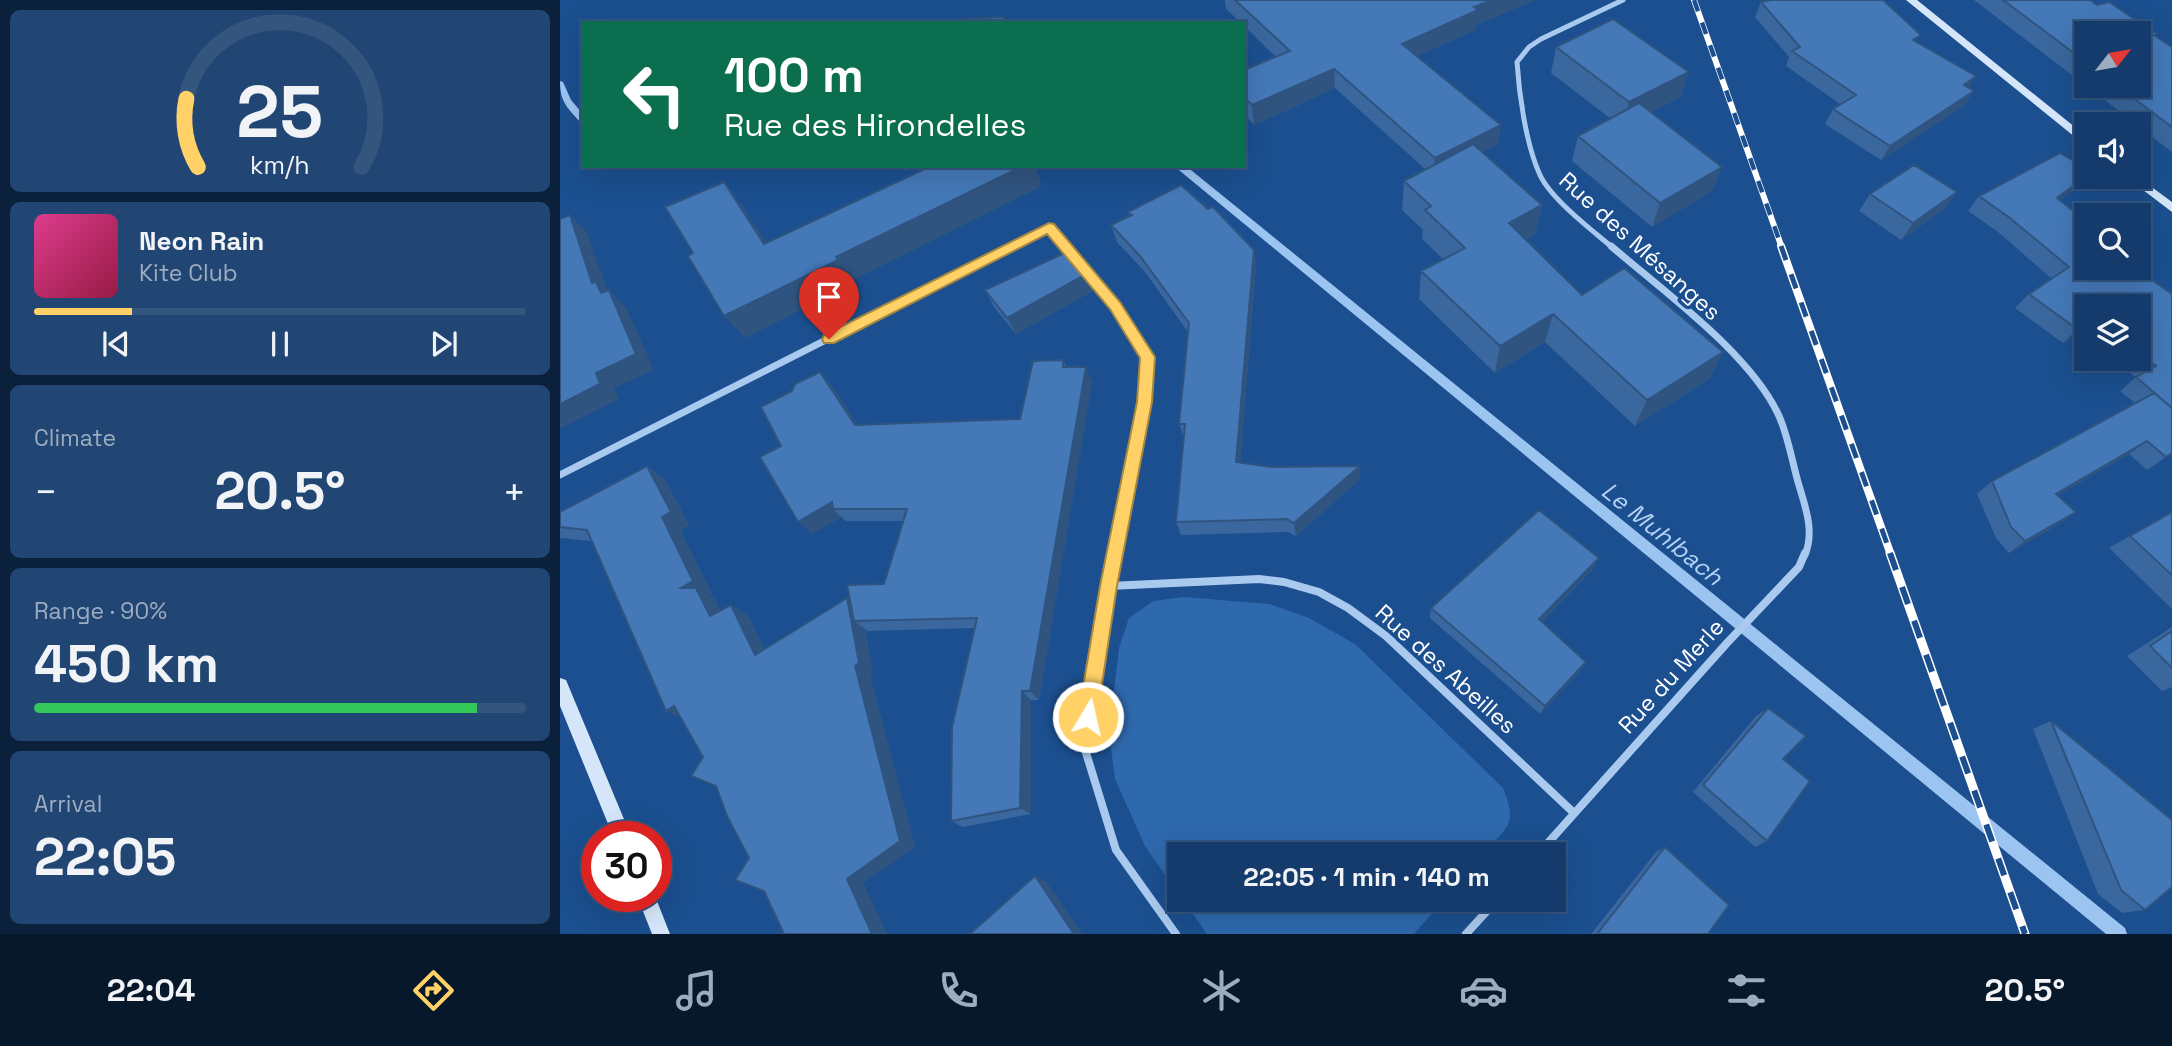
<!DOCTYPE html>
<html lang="en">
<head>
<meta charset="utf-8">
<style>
  :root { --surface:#143b6b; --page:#214673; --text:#f1f3f6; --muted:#9dadc1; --line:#33557e; --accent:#ffd166 }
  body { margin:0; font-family:"Space Grotesk",sans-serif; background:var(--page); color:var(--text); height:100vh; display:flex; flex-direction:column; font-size:26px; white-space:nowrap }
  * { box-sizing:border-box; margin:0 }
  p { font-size:23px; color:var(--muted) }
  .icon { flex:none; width:38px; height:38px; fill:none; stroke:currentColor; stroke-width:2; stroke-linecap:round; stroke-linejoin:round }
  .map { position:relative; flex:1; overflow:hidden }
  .sheet { display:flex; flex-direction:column; gap:10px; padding:10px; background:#0b203b; width:560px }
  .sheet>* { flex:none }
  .hud { position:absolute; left:21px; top:21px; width:665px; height:147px; border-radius:0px; box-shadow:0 7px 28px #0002,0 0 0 2px var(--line); background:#0b6e4f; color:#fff; overflow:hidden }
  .needle { width:46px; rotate:59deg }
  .fabs { position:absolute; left:1514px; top:21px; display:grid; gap:14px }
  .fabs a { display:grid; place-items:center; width:77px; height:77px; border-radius:0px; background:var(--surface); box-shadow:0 7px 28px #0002,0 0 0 2px var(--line); font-size:35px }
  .speed { position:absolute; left:21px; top:821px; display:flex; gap:14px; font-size:35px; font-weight:700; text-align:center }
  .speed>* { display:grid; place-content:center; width:91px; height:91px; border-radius:50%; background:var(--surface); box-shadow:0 7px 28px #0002,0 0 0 2px var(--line); line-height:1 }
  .speed .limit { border:10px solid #d22; background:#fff; color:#111 }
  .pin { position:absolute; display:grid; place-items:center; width:60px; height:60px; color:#fff; margin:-72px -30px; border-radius:50% 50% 50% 0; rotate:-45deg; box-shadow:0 0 7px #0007 }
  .pin .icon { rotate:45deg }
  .me { position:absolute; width:77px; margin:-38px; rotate:9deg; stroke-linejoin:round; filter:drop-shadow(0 0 5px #0008) }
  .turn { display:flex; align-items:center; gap:24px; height:147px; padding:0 28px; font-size:32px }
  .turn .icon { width:91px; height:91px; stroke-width:2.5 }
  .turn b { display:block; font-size:49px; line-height:60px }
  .big { font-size:52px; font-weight:800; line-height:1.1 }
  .sheet .widget { flex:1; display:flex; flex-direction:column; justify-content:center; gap:10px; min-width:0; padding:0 24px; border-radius:10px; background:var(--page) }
  .sheet .dial { align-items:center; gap:0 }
  .dial svg { height:182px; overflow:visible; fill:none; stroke:var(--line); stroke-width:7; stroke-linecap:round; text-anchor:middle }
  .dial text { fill:var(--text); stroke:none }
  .song { display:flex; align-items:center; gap:21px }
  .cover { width:84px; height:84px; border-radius:10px; background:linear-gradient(135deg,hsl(330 70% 55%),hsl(340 70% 35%)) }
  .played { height:7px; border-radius:4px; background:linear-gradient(90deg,var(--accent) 20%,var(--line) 20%) }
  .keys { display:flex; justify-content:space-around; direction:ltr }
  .heat { display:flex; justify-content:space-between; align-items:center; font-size:38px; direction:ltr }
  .charge { height:10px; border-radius:5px; background:linear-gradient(90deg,#34c759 90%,var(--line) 0) }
  .trip { position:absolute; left:607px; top:842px; width:399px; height:70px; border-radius:0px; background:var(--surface); box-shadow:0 7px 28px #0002,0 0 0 2px var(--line); font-weight:800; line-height:70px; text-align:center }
  .dock { display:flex; height:112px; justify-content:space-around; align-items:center; background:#08182b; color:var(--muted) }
  .dock .icon { width:49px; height:49px }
  .dock .selected { color:var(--accent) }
  .dock b { font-size:32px; color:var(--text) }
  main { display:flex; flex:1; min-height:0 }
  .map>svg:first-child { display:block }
</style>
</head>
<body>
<main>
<section class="sheet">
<div class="widget dial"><svg viewBox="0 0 100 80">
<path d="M14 69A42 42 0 1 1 86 69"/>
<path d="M14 69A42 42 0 0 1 9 39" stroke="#ffd166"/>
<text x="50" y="56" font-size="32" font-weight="700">25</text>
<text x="50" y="72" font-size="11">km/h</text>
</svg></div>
<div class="widget">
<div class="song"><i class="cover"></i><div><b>Neon Rain</b><p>Kite Club</p></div></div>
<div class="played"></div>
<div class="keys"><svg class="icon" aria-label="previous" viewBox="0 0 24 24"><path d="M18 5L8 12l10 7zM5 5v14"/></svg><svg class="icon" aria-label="pause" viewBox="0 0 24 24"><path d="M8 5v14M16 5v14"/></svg><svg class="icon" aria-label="next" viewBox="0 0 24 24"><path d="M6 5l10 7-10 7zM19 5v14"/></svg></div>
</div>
<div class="widget"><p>Climate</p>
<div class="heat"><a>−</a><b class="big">20.5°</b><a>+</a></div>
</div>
<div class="widget"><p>Range · 90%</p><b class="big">450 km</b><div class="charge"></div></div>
<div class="widget"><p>Arrival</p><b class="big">22:05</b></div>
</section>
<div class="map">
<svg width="1612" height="934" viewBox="0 0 1612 934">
  <rect width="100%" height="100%" fill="#1b4f8f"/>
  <!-- green -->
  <path fill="#2e69ad" d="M624 597 709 604 747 617 795 644 943 788C958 825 948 826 923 854H620L619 895 585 846 555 779 549 732 559 648 569 618 593 601Z
    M623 900H884L854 934H647Z"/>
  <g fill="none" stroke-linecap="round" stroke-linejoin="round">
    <!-- stream -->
    <path fill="#9cc4f0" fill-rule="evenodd" d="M0 81 3 82 11 100 23 114V123L20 122C7 107 0 102 0 81Z
      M614 166H626L1565 928 1567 934H1546Z"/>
    <!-- street-far2 -->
    <path stroke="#a9c9ee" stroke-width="5" d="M447 248 489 227 507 248
      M1053 248C1032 230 991 199 980 175 966 145 959 94 957 62L969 47 981 39 1063 0"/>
    <!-- street-far1 -->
    <path stroke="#a9c9ee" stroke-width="7" d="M505 246 555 305 588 357 585 402 555 555
      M1051 246C1103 291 1191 354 1219 416 1228 436 1232 461 1238 482 1245 506 1255 531 1245 555
      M0 475 451 246"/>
    <!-- street -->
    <path stroke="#a9c9ee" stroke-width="8" d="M555 553 523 743 556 850 616 934
      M549 586 699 579 724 582 759 592 788 608 826 636 1014 813
      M978 854 1167 643 1239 567 1245 553
      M906 934 937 900"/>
    <!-- secondary -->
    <path fill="#d6e6fa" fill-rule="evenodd" d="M1346 0H1357L1526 136V146Z
      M1566 177H1578L1612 202V212Z
      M0 678 6 680 71 836H53L0 706Z
      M77 896H95L110 934H92Z"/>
    <defs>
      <path id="rail-far2" d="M1134 0 1222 248"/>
      <path id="rail-far1" d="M1221 246 1331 555"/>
      <path id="rail" d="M1330 553 1465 934"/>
    </defs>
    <!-- rail-far2 casing -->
    <use href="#rail-far2" stroke="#fff" stroke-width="6"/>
    <!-- rail-far1 casing -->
    <use href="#rail-far1" stroke="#fff" stroke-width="8"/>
    <!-- rail casing -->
    <use href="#rail" stroke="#fff" stroke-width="9"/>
    <!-- rail-far2 -->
    <use href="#rail-far2" stroke="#1b4f8f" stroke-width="4.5" stroke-dasharray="12" stroke-linecap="butt"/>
    <!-- rail-far1 -->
    <use href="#rail-far1" stroke="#1b4f8f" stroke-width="5" stroke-dasharray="15" stroke-linecap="butt"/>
    <!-- rail -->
    <use href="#rail" stroke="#1b4f8f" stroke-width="6" stroke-dasharray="18" stroke-linecap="butt"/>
  </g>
  <!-- wall -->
  <path fill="#3a679d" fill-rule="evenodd" d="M665 0H975L916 25 915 30 857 56 941 125 938 144 922 152 982 205 975 234 966 240 1022 295 1163 352 1149 379 1075 426 985 342 935 373 859 299 861 271 883 259 862 239 863 230 842 210 844 181 865 169 775 88 694 125 684 114V70L716 57 684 26V23H681L666 9Z
    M1414 0H1530L1537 5 1597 34 1595 36 1612 47V151H1611L1578 127V124H1576ZM1526 33 1578 86H1526Z
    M1201 2 1357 42 1409 88 1404 106 1321 160 1265 124 1273 109 1280 104 1226 66 1229 57 1195 17Z
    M996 47 1129 72 1120 97 1091 112 1162 167 1152 191 1092 227 1012 161 1018 136 1051 119 991 73Z
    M1527 177 1519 186 1500 200 1526 268 1612 294V453L1587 470 1569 454 1498 495 1516 512 1499 524 1449 553 1436 538 1417 494 1432 481 1575 403 1560 391 1576 377 1550 359H1578V306H1526V342L1515 334 1503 343 1455 308 1469 294 1492 279 1438 232 1408 211 1419 196Z
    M1397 192 1384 209 1341 240 1299 211 1310 194Z
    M568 212 694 250 696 266 680 463 800 479 736 536 728 532 621 535 616 522 624 438 619 424 628 332 585 272 557 242 551 225 569 216Z
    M425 290H534L456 334 434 307Z
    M503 360 506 367 532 381 479 700H471V814L403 827 391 821 414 628 307 631 305 629 313 673 310 676 355 847 303 883 189 858 143 757 121 717 106 711 32 541 0 538V512L87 466 105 480 129 525 120 530 152 593 148 595 155 599 160 611 171 605 188 616 204 649 290 600 324 584 343 521H286L281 517 252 534 221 446 232 391 260 372 272 386 298 425 460 419Z
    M1612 512V609L1549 548Z
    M1039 558 1033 569 982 622 1020 671 980 714 870 618 871 608Z
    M1612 627V687L1602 691 1567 656Z
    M1208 708 1207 841 1195 847 1133 792 1196 716Z
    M1491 721 1585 910 1562 913 1538 894 1473 729Z
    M1105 847 1148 934H1031L1096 852Z"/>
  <!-- shaded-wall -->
  <path fill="#305480" d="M931 0H975L916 25 915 30 841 63 842 44 914 7Z
    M774 69 775 88 694 125 692 105Z
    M1129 72 1120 97 1062 127 1069 102Z
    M1416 76 1407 91 1404 85Z
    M1414 91 1404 106 1321 160 1330 146Z
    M941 125 938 144 874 177 875 158Z
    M463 166H475L482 186 293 280 295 283 185 338 164 316 276 257Z
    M1162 167 1152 191 1092 227 1100 203Z
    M1526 176 1527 177 1519 186 1484 213 1497 198Z
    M164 182 183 207 223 267 204 244Z
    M1397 192 1384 209 1341 240 1353 223Z
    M982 205 975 234 944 253 949 223Z
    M10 215 27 232 48 293 49 290 66 307 94 370 54 388 59 399 1 428H0V404L41 293 32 283Z
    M694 250 696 266 679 476 676 462Z
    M528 273 534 290 456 334 447 318Z
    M993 314 985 342 935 373 940 346Z
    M1526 323 1515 334 1503 343 1517 329Z
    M1163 352 1149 379 1075 426 1087 400Z
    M526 367 532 381 479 700 470 691Z
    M260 372 272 386 307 438 295 425Z
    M1587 441 1569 454 1480 506 1496 494Z
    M87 466 105 480 129 525 120 530 152 593 148 595 155 599 169 627 150 616 121 588Z
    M800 466V479L736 536 734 523Z
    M272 502 273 509 281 517 252 534 238 522Z
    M1516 512 1499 524 1449 553 1465 541Z
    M1039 558 1033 569 975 629 979 619Z
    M287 598 302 609 294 621 305 629 313 673 310 676 355 847 303 883 327 934H312L287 879 295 666Z
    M171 605 188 616 212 665 195 655Z
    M1026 662 1020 671 980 714 985 706Z
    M462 691 471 700V814L460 808Z
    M114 706 127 720 106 711Z
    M475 876 486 881 523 934H514Z"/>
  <!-- building -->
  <path fill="#4478b7" stroke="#305480" stroke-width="2" d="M675 0H931L914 7 918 10 842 44 941 125 875 158 774 69 692 105 684 97V70L730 51Z
    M1211 0H1323L1361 35 1353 40 1416 76 1404 85 1414 91 1330 146 1273 109 1296 95 1232 51 1240 47 1201 2Z
    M1443 0H1530L1537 5 1549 2 1597 34 1594 35 1612 47V127L1557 86H1578V33H1526V62Z
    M442 17 449 23H406L407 19Z
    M1053 19 1129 72 1069 102 996 47Z
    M1079 103 1162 167 1100 203 1018 136Z
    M913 144 982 205 949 223 1022 295 1064 268 1163 352 1087 400 993 314 940 346 861 271 905 248 865 210 871 206 844 181Z
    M1500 153 1526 168V176L1497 198 1526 221V268H1575L1612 294V406L1611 407 1576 377 1596 366 1578 354V306H1526V323L1517 329 1469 294 1509 267 1450 218 1419 196Z
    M1354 165 1397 192 1353 223 1310 194Z
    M371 166H463L276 257 278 260 164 316 128 256 133 253 105 207 164 182 204 244Z
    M621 185 648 209 653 207 694 250 676 462 711 467 800 466 734 523 726 519 616 522 625 424H619L629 323 580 256 551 225 572 215 568 212Z
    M10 215 32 283 36 282 41 293 49 290 76 354 36 373 40 384 0 404V219Z
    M509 251 528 273 447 318 425 290Z
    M503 360V367H526L470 691H462L460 808 391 821 392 727 417 618 294 621 287 585 324 584 347 509H273L272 502 238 522 200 457 221 446 201 407 232 391 235 384 260 372 295 425 460 419 473 361Z
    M1594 393 1612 408V453L1606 457 1587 441 1496 494 1516 512 1465 541 1451 527 1432 481Z
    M87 466 111 512 102 517 133 581 121 588H136L150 616 171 605 195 655 287 598 299 663 295 666 340 841 287 879 312 934H224L204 891 175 880 189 858 167 816 156 786 131 776 143 757 114 706 106 711 27 530 0 527V512Z
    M979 510 1039 558 979 619 1026 662 985 706 871 608Z
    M1612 512V575L1570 536Z
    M1612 631V668L1590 646Z
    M1208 708 1246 736 1223 759 1250 781 1207 841 1143 785Z
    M1491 721 1612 820V887L1585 910 1561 890Z
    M1105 847 1169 905 1148 934H1037Z
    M475 876 514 934H410Z"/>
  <!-- route -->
  <path fill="#ffd166" stroke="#a68842" stroke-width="2" d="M489 223 494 224 560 302 595 357 592 402 557 586 537 717 534 724 528 726 521 724 518 717 540 586 577 402 580 358 550 309 487 234 274 343H264L262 339 264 335Z"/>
  <g text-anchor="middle" stroke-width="7" stroke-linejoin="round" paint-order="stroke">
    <!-- street labels -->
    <g font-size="23" fill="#fff" stroke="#1b4f8f">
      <text transform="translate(1080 246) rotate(42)" y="8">Rue des Mésanges</text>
      <text transform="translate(886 669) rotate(42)" y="8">Rue des Abeilles</text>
      <text transform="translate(1111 676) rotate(-48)" y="8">Rue du Merle</text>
    </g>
    <!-- water labels -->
    <g font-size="24" font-style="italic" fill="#b5d3f5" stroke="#1b4f8f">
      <text transform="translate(1102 534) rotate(39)" y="8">Le Muhlbach</text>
    </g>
  </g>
</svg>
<div class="fabs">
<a><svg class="needle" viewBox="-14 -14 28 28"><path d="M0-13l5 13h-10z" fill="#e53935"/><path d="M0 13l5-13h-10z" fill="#9dadc1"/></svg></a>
<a><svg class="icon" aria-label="sound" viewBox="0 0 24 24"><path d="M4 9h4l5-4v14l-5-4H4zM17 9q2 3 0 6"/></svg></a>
<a><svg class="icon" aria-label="search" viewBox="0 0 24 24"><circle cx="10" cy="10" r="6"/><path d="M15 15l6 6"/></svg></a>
<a><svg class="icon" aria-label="layers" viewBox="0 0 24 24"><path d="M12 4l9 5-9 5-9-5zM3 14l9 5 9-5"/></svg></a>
</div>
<div class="speed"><div class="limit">30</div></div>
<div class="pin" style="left:269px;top:339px;background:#d93025"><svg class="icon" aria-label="arrive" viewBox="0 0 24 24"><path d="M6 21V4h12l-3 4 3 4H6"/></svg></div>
<svg class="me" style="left:528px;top:717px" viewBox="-20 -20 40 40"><circle r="17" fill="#ffd166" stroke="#fff" stroke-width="3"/><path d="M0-11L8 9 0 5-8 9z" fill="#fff"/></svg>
<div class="trip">22:05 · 1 min · 140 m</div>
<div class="hud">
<div class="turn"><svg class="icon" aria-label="left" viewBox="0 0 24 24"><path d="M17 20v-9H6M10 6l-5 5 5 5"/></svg><div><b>100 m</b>Rue des Hirondelles</div></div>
</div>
</div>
</main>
<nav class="dock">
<b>22:04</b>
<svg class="icon selected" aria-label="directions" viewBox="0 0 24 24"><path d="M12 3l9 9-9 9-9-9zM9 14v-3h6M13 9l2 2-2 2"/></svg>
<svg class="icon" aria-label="music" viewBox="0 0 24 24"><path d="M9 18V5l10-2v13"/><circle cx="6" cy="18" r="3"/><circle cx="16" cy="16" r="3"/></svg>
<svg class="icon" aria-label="phone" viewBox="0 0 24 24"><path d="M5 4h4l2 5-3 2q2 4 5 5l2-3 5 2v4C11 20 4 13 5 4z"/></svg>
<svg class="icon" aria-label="climate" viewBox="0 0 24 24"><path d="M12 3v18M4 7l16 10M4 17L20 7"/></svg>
<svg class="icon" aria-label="car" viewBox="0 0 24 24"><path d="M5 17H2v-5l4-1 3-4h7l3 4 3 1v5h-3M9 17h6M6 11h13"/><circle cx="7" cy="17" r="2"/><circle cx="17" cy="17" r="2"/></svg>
<svg class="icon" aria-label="filters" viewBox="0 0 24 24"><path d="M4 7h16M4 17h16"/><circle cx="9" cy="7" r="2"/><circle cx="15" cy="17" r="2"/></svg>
<b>20.5°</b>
</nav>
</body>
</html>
